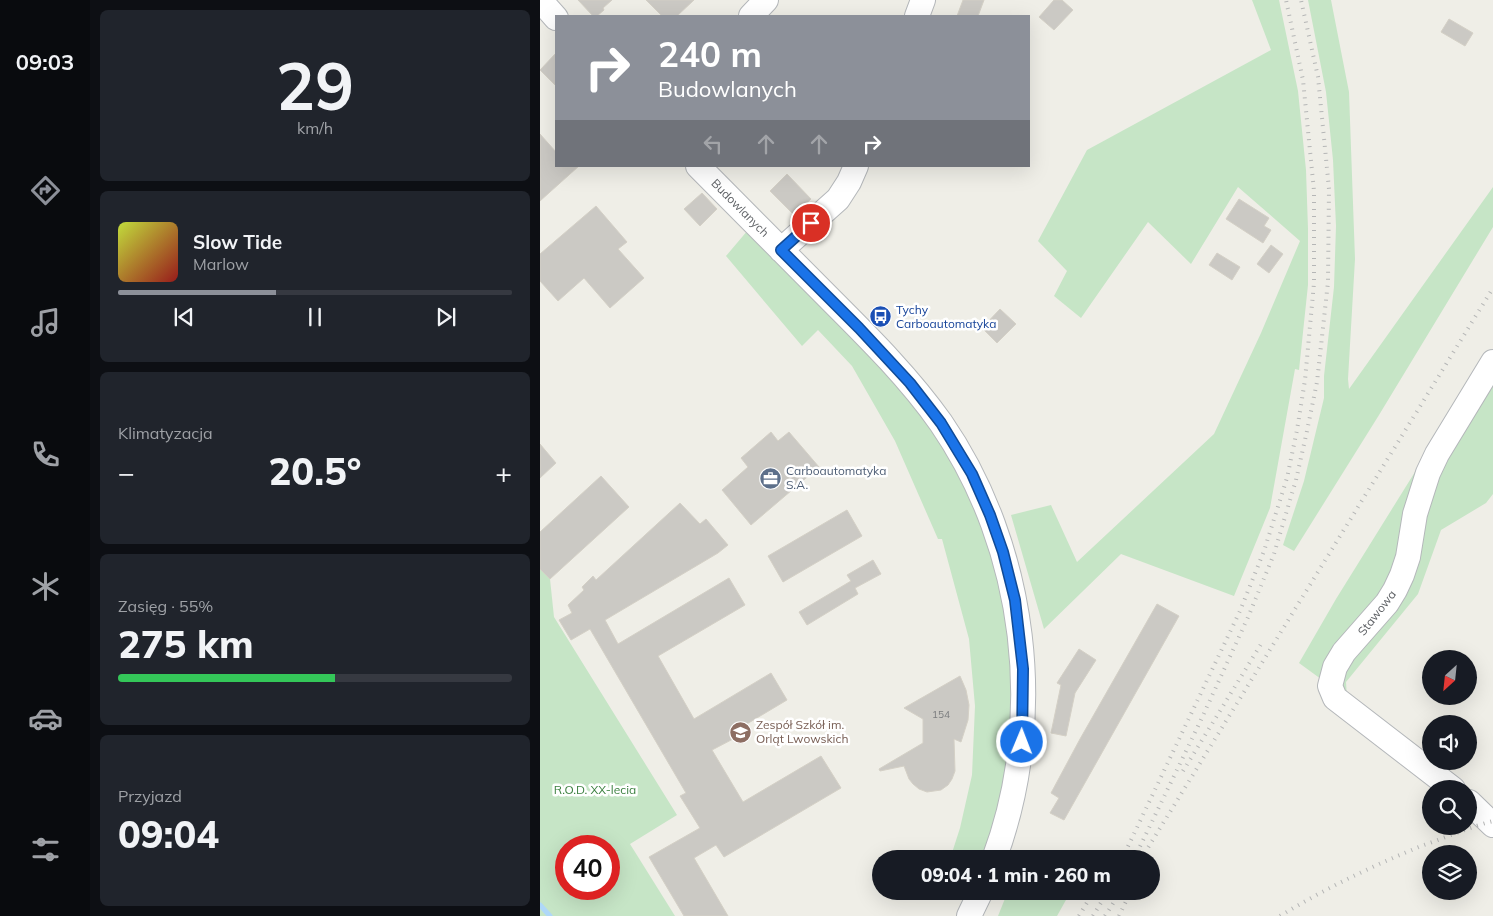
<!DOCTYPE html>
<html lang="pl">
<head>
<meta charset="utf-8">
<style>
  :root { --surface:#171b24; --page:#20242c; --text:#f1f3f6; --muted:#9ea1a6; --line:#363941; --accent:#8c9099 }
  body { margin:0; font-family:Mulish,sans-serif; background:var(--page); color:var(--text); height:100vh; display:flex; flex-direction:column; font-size:19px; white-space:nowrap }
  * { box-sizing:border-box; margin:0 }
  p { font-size:16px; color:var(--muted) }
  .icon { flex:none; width:28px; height:28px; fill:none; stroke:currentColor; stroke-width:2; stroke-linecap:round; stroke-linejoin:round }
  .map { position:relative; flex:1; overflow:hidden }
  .details { display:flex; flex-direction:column; gap:10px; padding:10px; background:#0d0f14; width:450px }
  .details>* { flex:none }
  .guide { position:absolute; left:15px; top:15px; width:475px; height:152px; border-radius:0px; box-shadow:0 5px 20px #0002; background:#8c9099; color:#fff; overflow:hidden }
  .needle { width:32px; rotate:207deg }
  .buttons { position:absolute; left:882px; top:650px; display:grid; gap:10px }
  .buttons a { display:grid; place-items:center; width:55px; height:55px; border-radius:50%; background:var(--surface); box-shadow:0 5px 20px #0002; font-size:25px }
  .speed { position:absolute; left:15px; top:835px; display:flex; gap:10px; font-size:25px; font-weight:700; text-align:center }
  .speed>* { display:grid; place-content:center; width:65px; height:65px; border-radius:50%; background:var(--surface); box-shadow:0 5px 20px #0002; line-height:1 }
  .speed .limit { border:8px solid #d22; background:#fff; color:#111 }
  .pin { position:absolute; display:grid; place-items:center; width:42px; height:42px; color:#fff; margin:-21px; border:2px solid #fff; border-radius:50%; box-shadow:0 1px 5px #0007 }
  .me { position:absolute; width:55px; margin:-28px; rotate:1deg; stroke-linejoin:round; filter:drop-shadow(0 0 4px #0008) }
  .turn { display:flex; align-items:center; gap:18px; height:105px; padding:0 20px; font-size:22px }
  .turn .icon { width:65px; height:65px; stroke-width:2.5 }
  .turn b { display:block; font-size:35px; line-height:42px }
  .lanes { display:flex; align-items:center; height:48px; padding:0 20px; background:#0003; justify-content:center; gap:25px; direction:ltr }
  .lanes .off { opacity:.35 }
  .big { font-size:38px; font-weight:800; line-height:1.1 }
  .details .tile { flex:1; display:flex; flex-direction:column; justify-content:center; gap:8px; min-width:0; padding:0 18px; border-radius:8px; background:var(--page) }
  .details .dial { align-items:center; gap:0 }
  .dial b { font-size:65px; line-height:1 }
  .song { display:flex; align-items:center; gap:15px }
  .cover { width:60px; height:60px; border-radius:8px; background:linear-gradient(135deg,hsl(70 70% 55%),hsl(0 70% 35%)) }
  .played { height:5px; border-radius:2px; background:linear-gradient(90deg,var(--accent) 40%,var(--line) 40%) }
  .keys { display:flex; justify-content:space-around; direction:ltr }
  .heat { display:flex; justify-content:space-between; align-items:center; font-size:28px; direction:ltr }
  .charge { height:8px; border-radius:4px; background:linear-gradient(90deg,#34c759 55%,var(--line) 0) }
  .trip { position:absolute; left:332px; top:850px; width:288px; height:50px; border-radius:25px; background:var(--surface); box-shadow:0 5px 20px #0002; font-weight:800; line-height:50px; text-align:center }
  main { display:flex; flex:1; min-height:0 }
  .tab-bar { display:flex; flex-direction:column; width:90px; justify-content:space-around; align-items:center; background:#090b0e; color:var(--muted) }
  .tab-bar .icon { width:35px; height:35px }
  .tab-bar .active { color:var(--accent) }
  .tab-bar b { font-size:22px; color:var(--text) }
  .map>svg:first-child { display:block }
</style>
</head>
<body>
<main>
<nav class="tab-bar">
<b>09:03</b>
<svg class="icon active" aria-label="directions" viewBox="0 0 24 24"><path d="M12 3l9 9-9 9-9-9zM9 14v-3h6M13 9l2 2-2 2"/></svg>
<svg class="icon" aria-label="music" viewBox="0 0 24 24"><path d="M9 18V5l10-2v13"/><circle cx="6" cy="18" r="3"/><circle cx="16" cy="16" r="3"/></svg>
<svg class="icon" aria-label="phone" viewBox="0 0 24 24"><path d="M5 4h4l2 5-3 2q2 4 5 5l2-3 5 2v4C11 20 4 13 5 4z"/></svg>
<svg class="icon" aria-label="climate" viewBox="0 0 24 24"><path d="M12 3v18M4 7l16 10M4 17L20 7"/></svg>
<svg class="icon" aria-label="car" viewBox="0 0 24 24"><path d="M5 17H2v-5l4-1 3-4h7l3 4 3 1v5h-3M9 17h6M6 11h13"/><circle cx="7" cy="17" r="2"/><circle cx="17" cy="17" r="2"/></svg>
<svg class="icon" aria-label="filters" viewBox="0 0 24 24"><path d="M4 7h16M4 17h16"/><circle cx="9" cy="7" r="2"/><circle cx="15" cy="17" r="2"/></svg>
</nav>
<section class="details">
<div class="tile dial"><b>29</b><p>km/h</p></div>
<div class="tile">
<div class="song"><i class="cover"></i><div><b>Slow Tide</b><p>Marlow</p></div></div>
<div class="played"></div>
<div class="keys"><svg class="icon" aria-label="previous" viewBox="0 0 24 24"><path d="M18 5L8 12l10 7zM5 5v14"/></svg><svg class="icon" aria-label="pause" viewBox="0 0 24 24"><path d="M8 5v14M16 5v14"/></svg><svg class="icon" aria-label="next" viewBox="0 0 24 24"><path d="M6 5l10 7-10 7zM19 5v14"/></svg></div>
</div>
<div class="tile"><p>Klimatyzacja</p>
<div class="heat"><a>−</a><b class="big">20.5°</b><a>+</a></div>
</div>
<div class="tile"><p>Zasięg · 55%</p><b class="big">275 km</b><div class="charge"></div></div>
<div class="tile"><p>Przyjazd</p><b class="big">09:04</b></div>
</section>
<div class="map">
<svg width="953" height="916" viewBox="0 0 953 916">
  <rect width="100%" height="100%" fill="#efeee7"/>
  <!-- green -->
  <path fill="#c6e5c6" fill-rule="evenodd" d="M712 0H739L758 91 766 170 768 229V285L759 370 755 369 730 508 694 596 581 554 504 629 471 515 511 505 537 562 674 434 721 333 760 241 698 187 651 264 608 222 541 318 514 296 527 271 498 241 547 150 731 50Z
    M768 0H791L809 92 815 259 808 379 809 389 953 187V227L839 415 754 551 743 545 764 481 784 398V376L794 287 796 226 793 160 786 92Z
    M208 230 337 362 381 414 418 473 441 523 460 583 471 658 472 726 464 784 447 851 443 859H410L420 828 432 775 435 706 429 639 402 539H398L355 441 312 366 278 330 262 346 186 256Z
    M953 384V494L946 503 901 530 878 594 806 682 807 698 759 663 796 599 888 451 910 456Z
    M0 569 10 579 14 617 137 815 90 844 135 916H0ZM26 846H69V889H26Z
    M468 891H531L517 916H458Z"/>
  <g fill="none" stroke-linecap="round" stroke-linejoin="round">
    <!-- stream -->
    <path stroke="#afd8f8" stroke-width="5" d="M0 905 10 916"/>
  </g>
  <!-- building -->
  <path fill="#cbc9c4" stroke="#d4d0c6" d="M38 0H72L63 8 64 10 57 16H53Z
    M106 0H154L137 16H122Z
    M423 0H444L438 16H417Z
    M514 0H522L533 10 514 30 499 17Z
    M909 19 933 33 925 46 901 32Z
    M16 53V86L0 70Z
    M0 134 16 152V166H39L0 201Z
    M247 174 271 199 254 215 230 191Z
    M162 193 177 209 160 226 144 209Z
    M699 199 729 218 724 226 731 230 723 243 686 219Z
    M56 206 87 242 78 249 104 278 70 308 44 278 18 301 0 281V254Z
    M731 245 743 254 729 273 717 264Z
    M677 253 700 267 692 280 669 265Z
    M460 309 476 324 457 343 442 328Z
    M231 432 238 441 249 432 279 467 211 525 182 490 208 467 201 458Z
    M0 444 16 463 0 478Z
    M61 476 89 507 10 579 0 569V532Z
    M140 503 160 524 166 519 188 545 178 553 65 620 78 644 189 578 205 605 118 656 154 719 231 673 247 700 190 734 193 739 172 750 203 802 281 756 301 788 184 857 176 845 154 858 188 916H144L109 857 160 828 140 796 146 793 50 629 31 640 19 620 32 613 28 605 44 590 42 587 53 576 56 580Z
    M307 510 322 536 243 582 228 556Z
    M333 560 341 574 315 588 318 594 267 625 259 612 311 581 307 575Z
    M617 604 639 616 524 820 510 813 519 798 511 793 540 739Z
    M539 649 556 660 535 693 526 736 511 733 521 685 517 683Z
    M420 676 426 690 429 705 428 720 421 742 414 739 415 771 412 779 408 785 401 790 387 792 379 789 373 784 369 779 364 766 340 771 339 769 383 743V719L364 708Z"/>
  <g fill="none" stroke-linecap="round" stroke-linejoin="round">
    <defs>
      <path id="minor" d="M0 0 16 18
        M211 16 226 0
        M377 16 383 0
        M158 166C203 211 248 257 293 302 331 340 370 379 401 423 487 548 507 718 454 859
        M241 250 298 199 309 182 316 166
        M913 789 795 698 790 686 795 667 804 652 847 603 855 590 862 575 868 557 875 514 888 473 897 454 953 362
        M929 802 953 825
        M429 916 441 891"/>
    </defs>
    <!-- minor casing -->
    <use href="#minor" stroke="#b4b7ba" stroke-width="26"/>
    <!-- minor -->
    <use href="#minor" stroke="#fff" stroke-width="24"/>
    <!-- rail -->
    <path stroke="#b5b6b6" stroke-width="4" stroke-dasharray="1 6" stroke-linecap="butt" d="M643 771 723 641
      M582 859 700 611 724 551 747 478 757 430 765 380 774 283V191L763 80 746 0
      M594 859 660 722 709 615 734 554 756 480 767 431 777 382 788 282 789 189 778 77 761 0
      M601 859 953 288
      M539 916 554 891
      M553 916 568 891
      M565 916 581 891
      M579 916 591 891
      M740 916C786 888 834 865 884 845 907 837 930 827 953 821"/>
  </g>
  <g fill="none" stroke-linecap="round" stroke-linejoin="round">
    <defs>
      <path id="route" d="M271 223 241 250 319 328 370 383 401 423 432 474 450 515 463 552 475 600 483 669 482 742"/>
    </defs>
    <!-- route casing -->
    <use href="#route" stroke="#114b97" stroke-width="12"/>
    <!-- route -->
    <use href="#route" stroke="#1a73e8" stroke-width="9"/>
  </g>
  <!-- icons -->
  <defs>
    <symbol id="bus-disc" viewBox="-11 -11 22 22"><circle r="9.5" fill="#1a4fb4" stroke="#fff"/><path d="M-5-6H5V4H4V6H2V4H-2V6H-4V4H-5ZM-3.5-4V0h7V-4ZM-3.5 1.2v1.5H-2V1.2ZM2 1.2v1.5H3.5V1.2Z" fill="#fff"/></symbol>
    <symbol id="office-disc" viewBox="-11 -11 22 22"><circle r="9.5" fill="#5c6f8a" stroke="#fff"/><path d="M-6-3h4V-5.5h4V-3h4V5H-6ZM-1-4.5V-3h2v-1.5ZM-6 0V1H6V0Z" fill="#fff"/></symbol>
    <symbol id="school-disc" viewBox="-11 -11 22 22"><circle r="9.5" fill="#8d6e63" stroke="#fff"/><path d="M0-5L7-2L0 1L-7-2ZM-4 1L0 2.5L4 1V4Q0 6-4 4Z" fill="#fff"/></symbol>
  </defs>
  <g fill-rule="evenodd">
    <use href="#bus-disc" x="328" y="304" width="25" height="25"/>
    <use href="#office-disc" x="218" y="466" width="25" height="25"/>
    <use href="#school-disc" x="188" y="720" width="25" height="25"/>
  </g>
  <g text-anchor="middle" stroke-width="5" stroke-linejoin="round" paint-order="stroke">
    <!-- number labels -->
    <g font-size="10" fill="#7a7c7e">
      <text x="401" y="718">154</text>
    </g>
    <!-- street labels -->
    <g font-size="12" fill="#5f6266" stroke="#fff">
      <text transform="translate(200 208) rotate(45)" y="4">Budowlanych</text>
      <text transform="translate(837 613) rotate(-52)" y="4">Stawowa</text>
    </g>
    <!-- transit labels -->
    <g font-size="12" fill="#164399" stroke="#fff" text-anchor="start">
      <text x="356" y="314">Tychy<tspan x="356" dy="14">Carboautomatyka</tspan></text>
    </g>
    <!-- service labels -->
    <g font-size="12" fill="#4e5e75" stroke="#fff" text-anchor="start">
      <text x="246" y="475">Carboautomatyka<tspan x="246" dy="14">S.A.</tspan></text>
    </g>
    <!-- education labels -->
    <g font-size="12" fill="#785e54" stroke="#fff" text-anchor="start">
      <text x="216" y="729">Zespół Szkół im.<tspan x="216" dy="14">Orląt Lwowskich</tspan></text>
    </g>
    <!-- park labels -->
    <g font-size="12" fill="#3c8040" stroke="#fff">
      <text x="55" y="794">R.O.D. XX-lecia</text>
    </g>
  </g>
</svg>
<div class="buttons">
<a><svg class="needle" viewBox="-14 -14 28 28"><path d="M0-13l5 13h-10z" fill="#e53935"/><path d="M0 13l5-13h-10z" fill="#9ea1a6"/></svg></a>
<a><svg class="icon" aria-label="sound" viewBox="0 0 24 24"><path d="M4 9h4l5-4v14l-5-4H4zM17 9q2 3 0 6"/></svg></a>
<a><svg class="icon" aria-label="search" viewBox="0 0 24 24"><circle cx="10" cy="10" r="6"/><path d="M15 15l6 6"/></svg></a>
<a><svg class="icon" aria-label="layers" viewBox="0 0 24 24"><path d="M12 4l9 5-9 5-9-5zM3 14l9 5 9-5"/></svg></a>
</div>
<div class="speed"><div class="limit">40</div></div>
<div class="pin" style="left:271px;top:223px;background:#d93025"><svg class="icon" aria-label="arrive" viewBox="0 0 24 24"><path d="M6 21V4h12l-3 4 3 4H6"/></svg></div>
<svg class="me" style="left:482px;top:742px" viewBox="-20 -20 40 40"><circle r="17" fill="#1a73e8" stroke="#fff" stroke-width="3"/><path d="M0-11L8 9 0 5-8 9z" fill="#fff"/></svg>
<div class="trip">09:04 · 1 min · 260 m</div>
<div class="guide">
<div class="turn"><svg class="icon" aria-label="right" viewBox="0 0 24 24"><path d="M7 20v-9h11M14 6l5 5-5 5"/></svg><div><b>240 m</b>Budowlanych</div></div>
<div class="lanes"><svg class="icon off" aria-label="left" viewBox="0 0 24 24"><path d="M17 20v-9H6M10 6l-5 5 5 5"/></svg><svg class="icon off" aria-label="ahead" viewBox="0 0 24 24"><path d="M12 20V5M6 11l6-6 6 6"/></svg><svg class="icon off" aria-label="ahead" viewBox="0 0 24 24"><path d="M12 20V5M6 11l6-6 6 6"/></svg><svg class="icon" aria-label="right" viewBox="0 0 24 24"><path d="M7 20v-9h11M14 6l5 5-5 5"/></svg></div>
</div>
</div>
</main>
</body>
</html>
